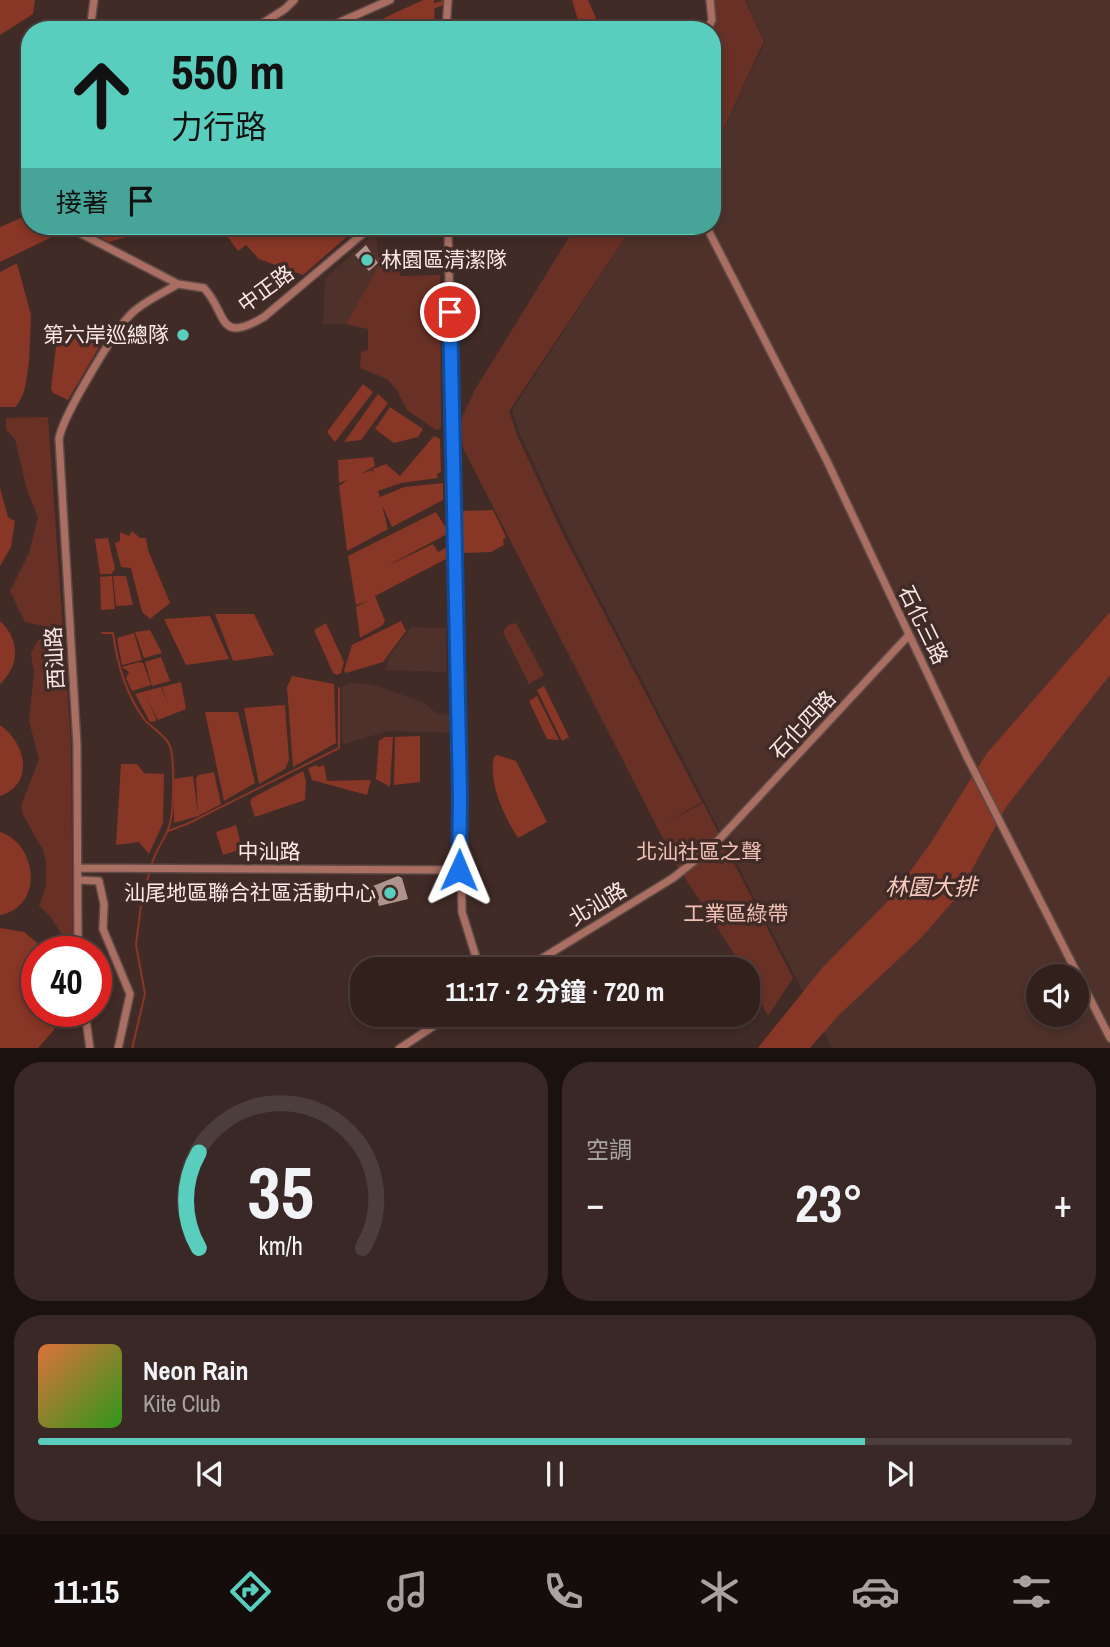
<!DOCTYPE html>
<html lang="zh-TW">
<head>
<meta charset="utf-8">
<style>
  :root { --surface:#31201c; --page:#392825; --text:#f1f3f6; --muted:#a8a3a3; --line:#4c3e3b; --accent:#59cebe }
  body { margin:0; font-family:"Archivo Narrow","Noto Sans TC",sans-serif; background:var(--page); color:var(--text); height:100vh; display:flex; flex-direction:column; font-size:26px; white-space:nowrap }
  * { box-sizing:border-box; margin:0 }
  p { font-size:23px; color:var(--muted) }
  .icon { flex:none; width:38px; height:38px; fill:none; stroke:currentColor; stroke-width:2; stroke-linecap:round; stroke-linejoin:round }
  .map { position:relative; height:1048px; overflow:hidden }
  .side { display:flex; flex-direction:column; gap:14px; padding:14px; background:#1b120f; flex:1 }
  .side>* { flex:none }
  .top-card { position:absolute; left:21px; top:21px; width:700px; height:214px; border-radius:28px; box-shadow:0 4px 10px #0003,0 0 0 2px var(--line); background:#59cebe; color:#111; overflow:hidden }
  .buttons { position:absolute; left:1026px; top:964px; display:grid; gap:14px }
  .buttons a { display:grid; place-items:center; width:63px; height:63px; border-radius:50%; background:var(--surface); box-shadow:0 4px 10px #0003,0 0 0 2px var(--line); font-size:35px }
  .speed { position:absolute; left:21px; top:936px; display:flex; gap:14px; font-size:35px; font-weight:700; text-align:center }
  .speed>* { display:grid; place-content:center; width:91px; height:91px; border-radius:50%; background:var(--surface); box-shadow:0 4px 10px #0003,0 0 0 2px var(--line); line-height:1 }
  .speed .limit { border:10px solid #d22; background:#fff; color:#111 }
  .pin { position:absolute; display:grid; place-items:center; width:60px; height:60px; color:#fff; margin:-30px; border:4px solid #fff; border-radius:50%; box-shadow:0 2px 7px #0007 }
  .me { position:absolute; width:77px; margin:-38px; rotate:1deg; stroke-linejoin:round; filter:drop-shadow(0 0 5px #0008) }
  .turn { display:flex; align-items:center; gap:24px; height:147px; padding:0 35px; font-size:32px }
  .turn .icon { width:91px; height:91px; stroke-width:2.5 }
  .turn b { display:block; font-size:49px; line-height:60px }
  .then { display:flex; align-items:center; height:66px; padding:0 35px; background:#0003; gap:14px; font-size:26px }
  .big { font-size:52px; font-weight:700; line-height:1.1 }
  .side .widget { flex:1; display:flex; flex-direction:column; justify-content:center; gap:10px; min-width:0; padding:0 24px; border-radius:28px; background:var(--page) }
  .side .dial { align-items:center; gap:0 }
  .dial svg { height:182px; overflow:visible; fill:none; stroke:var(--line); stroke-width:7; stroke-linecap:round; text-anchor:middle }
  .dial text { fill:var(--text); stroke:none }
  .song { display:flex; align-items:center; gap:21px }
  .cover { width:84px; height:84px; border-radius:10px; background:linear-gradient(135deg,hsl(20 70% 55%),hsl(110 70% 35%)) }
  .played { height:7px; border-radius:4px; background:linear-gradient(90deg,var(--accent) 80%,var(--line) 80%) }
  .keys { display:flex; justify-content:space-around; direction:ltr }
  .heat { display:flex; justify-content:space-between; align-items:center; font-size:38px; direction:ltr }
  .side .tiles { flex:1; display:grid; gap:14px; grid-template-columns:1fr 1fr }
  .widget:last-child { grid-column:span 2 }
  .trip { position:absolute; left:350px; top:957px; width:410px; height:70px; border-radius:28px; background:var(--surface); box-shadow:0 4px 10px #0003,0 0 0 2px var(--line); font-weight:700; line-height:70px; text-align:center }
  .tabs { display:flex; height:112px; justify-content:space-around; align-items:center; background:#140d0b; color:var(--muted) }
  .tabs .icon { width:49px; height:49px }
  .tabs .on { color:var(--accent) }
  .tabs b { font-size:32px; color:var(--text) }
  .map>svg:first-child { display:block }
</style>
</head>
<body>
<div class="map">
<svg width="1110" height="1049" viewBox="0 0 1110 1049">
  <rect width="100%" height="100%" fill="#412b26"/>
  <!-- built -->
  <path fill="#4f312b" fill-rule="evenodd" d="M746 0H1110V1048H832L565 531 520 434 512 410 633 226H712V154L765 42ZM1038 976H1076V1015H1038Z
    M376 232 379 265 346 324H323L325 279Z
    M411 627 446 628V672L386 670 389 657Z
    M349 683 370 684 423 702 436 713 451 715 452 733 388 731 344 744 342 741 341 687Z"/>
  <!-- green -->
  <path fill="#693126" d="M713 0H745L764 41 712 154Z
    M576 226H633L509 411 517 435 562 532 702 802 660 826 703 803 793 978 768 1016 747 976V970L744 969 676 864 463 448 460 421 476 388Z
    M376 257 399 258 400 276 440 275 441 429 436 430 407 410 396 389 387 379 360 368 361 352 368 350V329L346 324 379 265Z
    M48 417 71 744 73 952 50 916 39 906 46 886V861L43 850 23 815 21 806 39 759 29 721 34 673 31 653 38 640 58 632V629L25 622 10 591 29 553 38 517 27 490 15 439 6 430V418Z
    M516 623 544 675 529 684 503 632 508 625Z"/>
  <!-- water -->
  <path fill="#883626" d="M0 0H35L33 14 0 35Z
    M423 0H434L435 30H358Z
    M572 0H588L601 30H581Z
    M30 214V226H75L0 262V227Z
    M80 226H164L109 242Z
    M213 226H359L303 275 259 259 246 245 238 251 221 228 216 229Z
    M17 263C23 277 27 291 30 305 34 328 32 392 15 407H0V272Z
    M98 326 96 330 101 344 68 400 53 393 51 389 57 338Z
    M363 384 373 392 335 442 327 432Z
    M378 394 388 403 361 440 344 442Z
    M390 407 423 429 418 437 394 443 375 429Z
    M434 436 440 439 441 472 437 474 438 478 401 483 378 491 380 497 404 487 443 483V500L392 527 382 505 388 529 347 551 339 486 348 480 339 483 338 460 373 457 375 466 361 474 372 470 374 474 373 469 386 464 400 476Z
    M0 488 8 517 15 521 11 547 0 566Z
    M493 510 506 537 503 540 504 545 491 552 464 553 461 551 460 511Z
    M436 512 449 533 385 567 433 544 438 552 448 547 446 559 375 596 385 621 383 625 360 638 356 607 367 601 356 605 348 556Z
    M132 531 140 538H146L148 550 170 603 150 619 142 612 131 568 121 567 115 543 120 541V532L129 536Z
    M108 538 115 569 111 574H100L95 539Z
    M112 576 115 609 101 610 100 577Z
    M113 576H126L133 605 116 606Z
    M1110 612V675L1006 807 957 897 920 939 839 1015 810 1048 757 1049 823 967 890 899 930 844 987 753Z
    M215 614H254L274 655 233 661Z
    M210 616 229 659 186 665 164 619Z
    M0 621C20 639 20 666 0 684Z
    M401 621 406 631 383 662 346 673 344 671 352 645Z
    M326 623 344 662 341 673 337 675 333 673 314 630Z
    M150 630 162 653 144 658 135 632Z
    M134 633 142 660 122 665 117 638Z
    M161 657 170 681 152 686 145 662Z
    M139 662 143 663 151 685 132 691 126 678 129 672 122 667Z
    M292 676 334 684 336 743 293 767 287 687Z
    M181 682 186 709 158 720 144 693 156 718V721L150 722 135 694 161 687 168 704 162 687Z
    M544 686 569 737 562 741 537 690Z
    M537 696 559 740 547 739 529 701Z
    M285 705 289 760 285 769 259 784 244 708Z
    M205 712H238L255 783 224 801Z
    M0 725C25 742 36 783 0 796Z
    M420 736V782L394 785 395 737Z
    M385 737H393L390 787 376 779 379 741Z
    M497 755 516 761 547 822 518 838C504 816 488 783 494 757Z
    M121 764H137L144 773 164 774 163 823 149 854 139 842 116 845Z
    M317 765 318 767 324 765 327 781 371 780 367 795 312 780 308 768Z
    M303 771 306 781 305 800 255 817 250 802 252 798Z
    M214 772 221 804 198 816 174 823 173 779 193 776 198 814 196 778 199 775Z
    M236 825 242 849 223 855 216 832Z
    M0 832C38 844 44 907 0 915Z
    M0 928 24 932 48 952H37V1012H61L54 1030 38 1048H0Z"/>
  <!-- pier -->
  <path fill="#412b26" d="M20 261 30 291 34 314 33 363 28 391 25 390 29 362 31 315 17 263Z"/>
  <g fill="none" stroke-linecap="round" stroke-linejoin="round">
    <!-- stream -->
    <path stroke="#883626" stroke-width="2" d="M102 633H113C117 664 126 694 144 719 151 728 166 735 170 746 175 762 174 811 169 827 164 840 155 852 151 866
      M168 831 187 824 339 748V688
      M132 1049 145 994 136 945 142 896 150 871"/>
    <!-- canal -->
    <path stroke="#883626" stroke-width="5" d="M434 6 451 0"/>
  </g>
  <!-- building -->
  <path fill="#af938d" d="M366 245 378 263 369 271 355 255Z
    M398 876 402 878 408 899 379 906 373 886Z"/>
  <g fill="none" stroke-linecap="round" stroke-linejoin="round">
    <defs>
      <path id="minor" d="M90 30 94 0
        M252 30 285 9 294 0
        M322 30 390 0
        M446 30 448 0
        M707 30 712 20 710 0
        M448 226 460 820 462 912 480 970
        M706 226 826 459 967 757 1110 1038
        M72 229 178 284 204 288C228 314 217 345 264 317L372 226
        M78 868 459 870
        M78 880 99 881 104 904 103 929 130 994 118 1049
        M78 952 77 745 59 439C62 417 116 328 132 313 145 301 163 293 178 284
        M523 970 673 878 713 846 908 636
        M85 1012 90 1049
        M399 1049 450 1015"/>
    </defs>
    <!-- minor casing -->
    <use href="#minor" stroke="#5f4a45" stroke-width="10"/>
    <!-- minor -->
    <use href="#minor" stroke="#aa6f62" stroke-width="7"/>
  </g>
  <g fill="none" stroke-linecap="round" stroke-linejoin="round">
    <defs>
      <path id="route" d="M450 312 460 797 459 870"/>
    </defs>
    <!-- route casing -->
    <use href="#route" stroke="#114b97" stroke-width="18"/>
    <!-- route -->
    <use href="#route" stroke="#1a73e8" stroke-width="12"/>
  </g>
  <!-- markers -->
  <g fill="#59cebe" stroke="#412b26" stroke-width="2.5">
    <circle cx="367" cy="260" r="7"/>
    <circle cx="183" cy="335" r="7"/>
    <circle cx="390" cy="893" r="7"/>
  </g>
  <g text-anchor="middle" stroke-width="7" stroke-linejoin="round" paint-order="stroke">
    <!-- poi labels -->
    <g font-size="21" fill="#faeae7" stroke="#412b26" text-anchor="end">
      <text x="381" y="267" text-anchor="start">林園區清潔隊</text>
      <text x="169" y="342">第六岸巡總隊</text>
      <text x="376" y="900">汕尾地區聯合社區活動中心</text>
    </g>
    <!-- street labels -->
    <g font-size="21" fill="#faeae7" stroke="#412b26">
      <text transform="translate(266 289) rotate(-36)" y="7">中正路</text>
      <text transform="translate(923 625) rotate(64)" y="7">石化三路</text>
      <text transform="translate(55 658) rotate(-93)" y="7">西汕路</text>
      <text transform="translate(803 725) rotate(-47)" y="7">石化四路</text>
      <text x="269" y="859">中汕路</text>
      <text transform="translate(598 904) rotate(-31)" y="7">北汕路</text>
    </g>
    <!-- park labels -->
    <g font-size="21" fill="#f1c0b5" stroke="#412b26">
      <text x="699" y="859">北汕社區之聲</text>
      <text x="736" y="921">工業區綠帶</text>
    </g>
    <!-- water labels -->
    <g font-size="23" font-style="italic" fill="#f9c8bd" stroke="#412b26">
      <text x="931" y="895">林園大排</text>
    </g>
  </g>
</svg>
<div class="buttons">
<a><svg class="icon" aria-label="sound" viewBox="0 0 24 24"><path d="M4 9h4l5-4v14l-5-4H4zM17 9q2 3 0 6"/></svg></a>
</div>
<div class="speed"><div class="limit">40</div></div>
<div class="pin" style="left:450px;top:312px;background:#d93025"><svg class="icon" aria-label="arrive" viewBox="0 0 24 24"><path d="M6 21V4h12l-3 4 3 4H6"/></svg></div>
<svg class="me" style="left:459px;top:870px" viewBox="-20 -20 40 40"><path d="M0-17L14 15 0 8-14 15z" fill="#1a73e8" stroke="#fff" stroke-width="4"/></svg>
<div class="trip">11:17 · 2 分鐘 · 720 m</div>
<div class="top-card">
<div class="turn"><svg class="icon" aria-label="ahead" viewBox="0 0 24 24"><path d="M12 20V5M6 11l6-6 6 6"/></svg><div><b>550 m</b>力行路</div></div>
<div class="then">接著<svg class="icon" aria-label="arrive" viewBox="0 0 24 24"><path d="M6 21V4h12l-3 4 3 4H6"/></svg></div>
</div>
</div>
<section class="side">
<div class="tiles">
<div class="widget dial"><svg viewBox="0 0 100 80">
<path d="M14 69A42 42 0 1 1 86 69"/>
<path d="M14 69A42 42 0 0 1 14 27" stroke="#59cebe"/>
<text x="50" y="56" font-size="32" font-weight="700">35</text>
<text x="50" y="72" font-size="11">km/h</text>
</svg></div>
<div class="widget"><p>空調</p>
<div class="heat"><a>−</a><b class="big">23°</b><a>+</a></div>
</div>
<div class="widget">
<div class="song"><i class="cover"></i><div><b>Neon Rain</b><p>Kite Club</p></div></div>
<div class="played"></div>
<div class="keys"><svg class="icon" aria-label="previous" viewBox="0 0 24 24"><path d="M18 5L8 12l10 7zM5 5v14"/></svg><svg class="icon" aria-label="pause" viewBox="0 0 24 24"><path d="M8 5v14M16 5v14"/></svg><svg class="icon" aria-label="next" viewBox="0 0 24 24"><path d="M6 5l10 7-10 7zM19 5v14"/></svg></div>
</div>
</div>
</section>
<nav class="tabs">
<b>11:15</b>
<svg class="icon on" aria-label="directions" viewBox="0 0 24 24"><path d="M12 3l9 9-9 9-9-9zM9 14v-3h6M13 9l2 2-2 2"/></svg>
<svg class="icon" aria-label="music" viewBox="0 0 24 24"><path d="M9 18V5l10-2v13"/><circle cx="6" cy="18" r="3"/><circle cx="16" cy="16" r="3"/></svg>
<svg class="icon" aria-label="phone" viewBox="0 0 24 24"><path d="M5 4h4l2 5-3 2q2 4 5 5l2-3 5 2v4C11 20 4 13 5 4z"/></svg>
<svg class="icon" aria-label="climate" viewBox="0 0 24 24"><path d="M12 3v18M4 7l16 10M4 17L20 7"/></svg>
<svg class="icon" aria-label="car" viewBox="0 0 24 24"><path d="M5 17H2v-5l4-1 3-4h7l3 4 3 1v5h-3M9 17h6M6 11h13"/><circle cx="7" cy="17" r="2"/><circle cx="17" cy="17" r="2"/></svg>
<svg class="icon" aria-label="filters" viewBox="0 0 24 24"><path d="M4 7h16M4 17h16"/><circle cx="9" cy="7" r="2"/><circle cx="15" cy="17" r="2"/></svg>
</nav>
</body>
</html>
